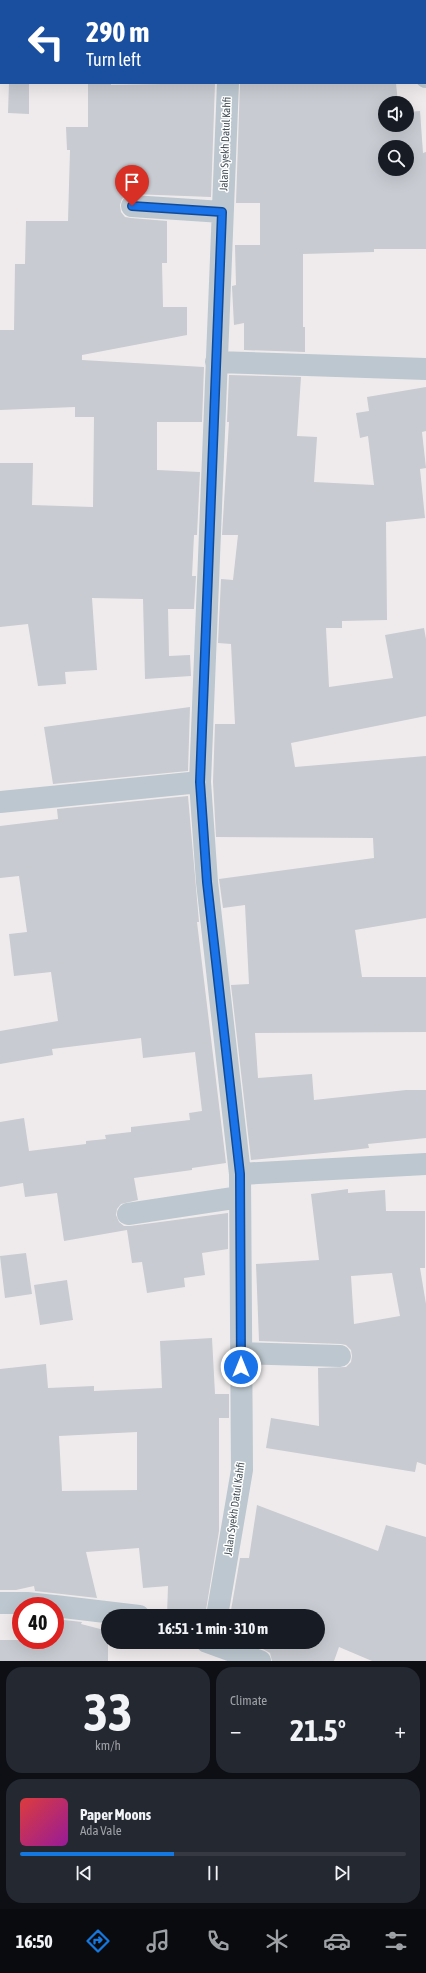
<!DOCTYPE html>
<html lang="en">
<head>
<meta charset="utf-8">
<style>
  :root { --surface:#171b24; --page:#242831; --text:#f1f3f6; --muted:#9ea1a6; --line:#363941; --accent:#1478e0 }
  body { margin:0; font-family:"Asap Condensed",sans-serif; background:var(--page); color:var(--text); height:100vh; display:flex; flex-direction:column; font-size:15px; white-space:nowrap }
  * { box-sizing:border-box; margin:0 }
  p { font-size:13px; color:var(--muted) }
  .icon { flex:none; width:22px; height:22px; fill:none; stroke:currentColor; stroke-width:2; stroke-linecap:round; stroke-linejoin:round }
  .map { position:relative; height:1661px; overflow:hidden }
  .drawer { display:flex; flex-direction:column; gap:6px; padding:6px; background:#0d0f14; flex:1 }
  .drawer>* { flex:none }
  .guide { position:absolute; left:0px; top:0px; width:426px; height:84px; box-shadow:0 4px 16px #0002; background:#1a4fa0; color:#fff; overflow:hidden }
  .controls { position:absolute; left:378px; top:96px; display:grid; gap:8px }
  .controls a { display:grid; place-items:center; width:36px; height:36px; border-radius:50%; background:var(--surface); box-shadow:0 4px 16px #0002; font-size:20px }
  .speed { position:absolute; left:12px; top:1597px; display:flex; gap:8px; font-size:20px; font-weight:700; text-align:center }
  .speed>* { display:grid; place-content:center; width:52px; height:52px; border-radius:50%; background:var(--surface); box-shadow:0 4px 16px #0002; line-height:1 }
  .speed .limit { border:6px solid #d22; background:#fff; color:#111 }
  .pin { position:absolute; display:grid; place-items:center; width:34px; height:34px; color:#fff; margin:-41px -17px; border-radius:50% 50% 50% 0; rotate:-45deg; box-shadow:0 0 4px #0007 }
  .pin .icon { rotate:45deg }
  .me { position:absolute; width:44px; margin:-22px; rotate:0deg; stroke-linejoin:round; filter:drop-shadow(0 0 3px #0008) }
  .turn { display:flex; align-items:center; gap:14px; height:84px; padding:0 20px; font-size:18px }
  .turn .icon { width:52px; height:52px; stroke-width:2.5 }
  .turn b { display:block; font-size:28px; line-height:34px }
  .big { font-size:30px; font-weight:700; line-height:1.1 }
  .drawer .widget { flex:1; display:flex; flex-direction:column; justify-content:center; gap:6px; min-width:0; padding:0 14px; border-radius:16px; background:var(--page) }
  .drawer .dial { align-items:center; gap:0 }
  .dial b { font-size:52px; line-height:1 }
  .song { display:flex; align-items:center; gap:12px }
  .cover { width:48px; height:48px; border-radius:6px; background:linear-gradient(135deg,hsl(0 70% 55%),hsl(300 70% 35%)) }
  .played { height:4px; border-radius:2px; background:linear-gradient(90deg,var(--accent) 40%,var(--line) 40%) }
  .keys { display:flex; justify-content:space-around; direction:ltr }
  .heat { display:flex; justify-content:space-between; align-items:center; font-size:22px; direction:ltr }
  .drawer .tiles { flex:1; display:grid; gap:6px; grid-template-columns:1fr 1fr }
  .widget:last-child { grid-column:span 2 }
  .trip { position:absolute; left:101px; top:1609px; width:224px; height:40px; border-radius:20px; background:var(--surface); box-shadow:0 4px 16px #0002; font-weight:700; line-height:40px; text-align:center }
  .menu { display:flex; height:64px; justify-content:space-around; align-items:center; background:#090b0e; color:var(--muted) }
  .menu .icon { width:28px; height:28px }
  .menu .current { color:var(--accent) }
  .menu b { font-size:18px; color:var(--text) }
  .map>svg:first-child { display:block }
</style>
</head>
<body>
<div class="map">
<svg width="426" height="1661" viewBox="0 0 426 1661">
  <rect width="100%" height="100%" fill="#efebec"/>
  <!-- building -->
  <path fill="#c8cbd1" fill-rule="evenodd" d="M9 83H29V114L8 113Z
    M88 83H111V85L215 83 211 197 132 194 127 195 122 199 120 205 121 212 125 217 131 218 167 221V263H162L163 307H187V335L82 355V360L204 367 202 422H157V470L200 472 197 535H194L192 576H196L194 609H168L169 656 190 655 191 676 145 679 143 599 92 598 97 670 65 672 66 684 38 686 28 624 0 627V463H33L32 505 93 507 94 417H75V407L0 410V330H14L15 264H25L26 221H68L70 150H67L66 127H88Z
    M240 83H396L398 103H385V125H407V112L420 111 423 153 426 152V249H374V252L303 254V327H305V352L244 350V323L234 325 232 287V286L236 285 235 245H260V203H236ZM385 147H407V169H385Z
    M229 375 301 377 297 436 317 437 314 482 374 485 368 436 360 438 356 413 369 411 367 397 426 387V431L422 432 426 468 420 469 425 518 386 522 387 620 342 621V628H326L329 687 393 678 385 635 424 628 426 639V716L291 743 295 767 426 756V918L355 930 362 977H426V1032L255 1033 258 1078 312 1074 314 1100 406 1090H426V1138L368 1144 369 1148 344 1151 251 1160 231 985 249 984 245 905 223 908 219 879 374 858 373 838 216 837 213 782 215 724H235L231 644 218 643 221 579 233 580 238 535H222L229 422H227Z
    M190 707 188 771 53 784 44 727Z
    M188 796 199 922H197L226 1163 192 1168V1170L134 1178 138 1200 121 1204 117 1209 116 1215 119 1222 124 1226H130L228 1213V1249L202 1253 205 1275 184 1278 185 1287 147 1293 142 1262 132 1263 127 1230 64 1241 57 1193 25 1197 23 1183 0 1187V1122L24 1118 29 1151 86 1144V1141L106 1139 105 1135 131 1132V1127L190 1120 189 1113 202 1111 195 1052 143 1058 141 1038 52 1049 53 1055 0 1064V1031L58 1021 51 972 14 976 9 934 27 932 19 876 0 878V826L58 819 57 809Z
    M348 1189V1193L385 1190 386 1211H425V1268H420L426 1304V1465L417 1462 415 1472 266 1448 271 1418 319 1426 318 1368 346 1367 351 1362 352 1356 351 1350 346 1345 341 1344 259 1341 256 1264 319 1260 311 1194ZM392 1273 400 1316 354 1324 351 1276Z
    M26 1253 32 1294 5 1298 0 1256Z
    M67 1280 73 1320 40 1325 34 1285Z
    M212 1338 215 1394H229V1418H219V1531L205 1616H167L168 1586 143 1588 139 1548 86 1552 97 1598 35 1591 34 1586 16 1590H0V1369L46 1364 48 1388 94 1386V1391L162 1388 160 1341ZM137 1432V1490L62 1491 59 1436Z
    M257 1505 378 1551 386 1525 426 1537V1661H372L339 1647 334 1661H272L270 1653 263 1649 266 1642H318V1616H230L240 1558H249Z
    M55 1619 82 1622 81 1624 108 1631V1661H0V1640H55Z"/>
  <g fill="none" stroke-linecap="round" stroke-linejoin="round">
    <!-- minor -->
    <path stroke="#bcc7cf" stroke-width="22" d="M413 0V1
      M232 1V0
      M425 72 426 77
      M132 206 222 212
      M216 362 426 369
      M0 802 200 782
      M240 1174 426 1164
      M128 1214 240 1197
      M241 1353 340 1356
      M0 1603H27L54 1606
      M55 1606 139 1616
      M217 1616 242 1470 240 1174 207 882 200 782 228 83
      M207 1642 260 1661"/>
  </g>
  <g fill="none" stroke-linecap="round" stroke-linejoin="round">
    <defs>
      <path id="route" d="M132 206 222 212 200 782 207 882 240 1174 241 1367"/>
    </defs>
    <!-- route casing -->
    <use href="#route" stroke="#114b97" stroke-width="10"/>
    <!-- route -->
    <use href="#route" stroke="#1a73e8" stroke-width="7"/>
  </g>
  <g text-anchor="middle" stroke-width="3" stroke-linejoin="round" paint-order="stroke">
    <!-- street labels -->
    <g font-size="11" fill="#445059" stroke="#fff">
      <text transform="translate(225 144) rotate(-88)" y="4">Jalan Syekh Datul Kahfi</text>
      <text transform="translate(234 1509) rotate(-82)" y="4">Jalan Syekh Datul Kahfi</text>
    </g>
  </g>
</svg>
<div class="controls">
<a><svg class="icon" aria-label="sound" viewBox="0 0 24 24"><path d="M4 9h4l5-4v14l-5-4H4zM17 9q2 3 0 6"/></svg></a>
<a><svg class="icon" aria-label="search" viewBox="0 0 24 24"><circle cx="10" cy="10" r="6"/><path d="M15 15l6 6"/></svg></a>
</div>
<div class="speed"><div class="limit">40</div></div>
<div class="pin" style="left:132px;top:206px;background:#d93025"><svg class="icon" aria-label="arrive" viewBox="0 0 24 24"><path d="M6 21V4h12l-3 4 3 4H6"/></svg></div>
<svg class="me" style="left:241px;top:1367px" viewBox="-20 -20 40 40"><circle r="17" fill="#1a73e8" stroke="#fff" stroke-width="3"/><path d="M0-11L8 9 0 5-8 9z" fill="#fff"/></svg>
<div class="trip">16:51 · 1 min · 310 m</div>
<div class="guide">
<div class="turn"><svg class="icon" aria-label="left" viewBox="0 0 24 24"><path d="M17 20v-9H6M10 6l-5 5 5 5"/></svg><div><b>290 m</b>Turn left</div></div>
</div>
</div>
<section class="drawer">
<div class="tiles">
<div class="widget dial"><b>33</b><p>km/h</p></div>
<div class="widget"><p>Climate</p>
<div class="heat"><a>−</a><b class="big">21.5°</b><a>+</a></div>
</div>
<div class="widget">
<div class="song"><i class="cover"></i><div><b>Paper Moons</b><p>Ada Vale</p></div></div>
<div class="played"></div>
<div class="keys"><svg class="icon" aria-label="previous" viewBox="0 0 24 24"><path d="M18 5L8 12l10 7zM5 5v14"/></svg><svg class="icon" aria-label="pause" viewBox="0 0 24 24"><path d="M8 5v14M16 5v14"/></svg><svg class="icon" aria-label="next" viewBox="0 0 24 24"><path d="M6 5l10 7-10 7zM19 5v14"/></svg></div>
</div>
</div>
</section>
<nav class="menu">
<b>16:50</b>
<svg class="icon current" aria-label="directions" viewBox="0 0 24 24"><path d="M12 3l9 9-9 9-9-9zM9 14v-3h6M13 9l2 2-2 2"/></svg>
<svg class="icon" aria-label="music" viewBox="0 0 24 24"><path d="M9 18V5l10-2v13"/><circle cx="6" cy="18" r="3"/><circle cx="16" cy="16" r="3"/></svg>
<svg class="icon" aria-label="phone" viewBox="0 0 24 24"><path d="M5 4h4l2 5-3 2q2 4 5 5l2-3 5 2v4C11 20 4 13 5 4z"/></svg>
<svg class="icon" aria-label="climate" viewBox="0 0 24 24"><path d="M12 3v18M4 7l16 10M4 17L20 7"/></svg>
<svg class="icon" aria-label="car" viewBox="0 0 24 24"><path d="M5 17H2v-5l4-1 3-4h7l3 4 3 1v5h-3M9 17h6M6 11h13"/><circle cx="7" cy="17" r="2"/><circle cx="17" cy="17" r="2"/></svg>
<svg class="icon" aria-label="filters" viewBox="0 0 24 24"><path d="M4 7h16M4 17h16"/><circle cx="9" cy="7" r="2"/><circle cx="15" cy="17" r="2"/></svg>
</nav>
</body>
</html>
